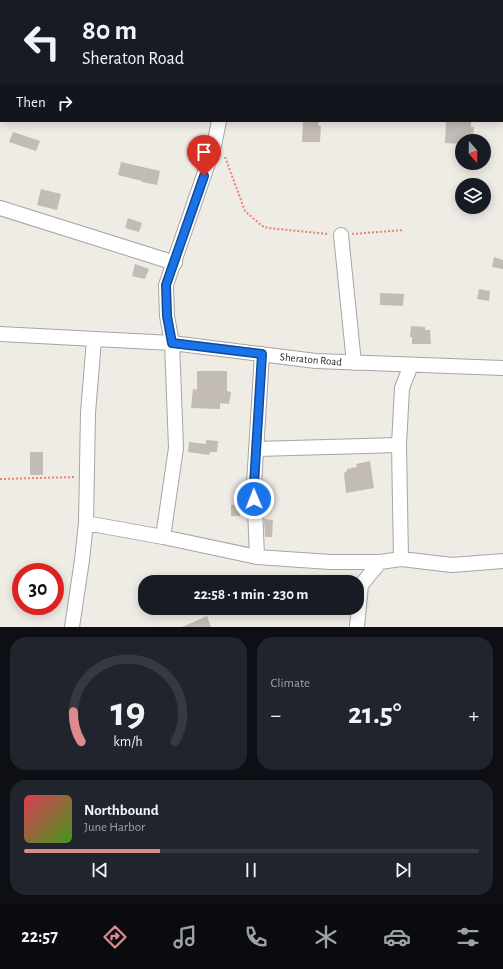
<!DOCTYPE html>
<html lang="en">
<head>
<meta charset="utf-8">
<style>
  :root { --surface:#171b24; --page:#20242c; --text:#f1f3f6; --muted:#9ea1a6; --line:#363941; --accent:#dd898d }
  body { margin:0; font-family:"Alegreya Sans",sans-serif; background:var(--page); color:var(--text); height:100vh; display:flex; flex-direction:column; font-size:15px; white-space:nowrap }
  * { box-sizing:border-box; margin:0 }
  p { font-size:13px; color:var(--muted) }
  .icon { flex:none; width:22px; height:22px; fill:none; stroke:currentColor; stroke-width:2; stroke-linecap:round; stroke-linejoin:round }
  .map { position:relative; height:627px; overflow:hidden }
  .details { display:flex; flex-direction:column; gap:10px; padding:10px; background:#0d0f14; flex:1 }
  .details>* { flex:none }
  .top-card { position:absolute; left:0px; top:0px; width:503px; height:122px; box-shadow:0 2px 10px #0003; background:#171b24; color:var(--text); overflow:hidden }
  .needle { width:26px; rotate:160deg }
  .buttons { position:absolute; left:455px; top:134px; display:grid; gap:8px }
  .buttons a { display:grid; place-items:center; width:36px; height:36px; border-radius:50%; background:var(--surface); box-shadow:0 2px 10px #0003; font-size:20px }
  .speed { position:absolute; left:12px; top:563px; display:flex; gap:8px; font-size:20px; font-weight:700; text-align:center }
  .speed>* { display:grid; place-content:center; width:52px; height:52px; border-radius:50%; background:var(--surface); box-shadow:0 2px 10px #0003; line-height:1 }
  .speed .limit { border:6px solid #d22; background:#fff; color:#111 }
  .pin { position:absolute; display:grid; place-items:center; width:34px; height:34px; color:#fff; margin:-41px -17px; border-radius:50% 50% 50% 0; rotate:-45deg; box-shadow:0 0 4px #0007 }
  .pin .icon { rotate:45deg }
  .me { position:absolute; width:44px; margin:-22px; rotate:359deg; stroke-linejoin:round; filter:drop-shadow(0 0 3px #0008) }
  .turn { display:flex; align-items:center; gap:14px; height:84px; padding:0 16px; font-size:18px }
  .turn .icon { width:52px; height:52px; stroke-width:2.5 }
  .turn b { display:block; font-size:28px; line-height:34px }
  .then { display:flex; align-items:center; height:38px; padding:0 16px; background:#0003; gap:8px; font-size:15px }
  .big { font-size:30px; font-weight:600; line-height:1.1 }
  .details .widget { flex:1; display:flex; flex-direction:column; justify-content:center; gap:6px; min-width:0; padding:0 14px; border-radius:16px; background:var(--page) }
  .details .dial { align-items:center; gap:0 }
  .dial svg { height:104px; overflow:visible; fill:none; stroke:var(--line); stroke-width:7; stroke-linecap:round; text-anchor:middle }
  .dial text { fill:var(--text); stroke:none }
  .song { display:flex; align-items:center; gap:12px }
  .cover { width:48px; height:48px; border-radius:6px; background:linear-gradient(135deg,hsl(350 70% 55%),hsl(100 70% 35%)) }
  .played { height:4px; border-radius:2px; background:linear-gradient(90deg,var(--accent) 30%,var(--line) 30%) }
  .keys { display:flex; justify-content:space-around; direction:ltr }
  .heat { display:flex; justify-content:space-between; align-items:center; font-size:22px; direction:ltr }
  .details .tiles { flex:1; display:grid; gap:10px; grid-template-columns:1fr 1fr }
  .widget:last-child { grid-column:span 2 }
  .trip { position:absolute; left:138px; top:575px; width:226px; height:40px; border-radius:16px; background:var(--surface); box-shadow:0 2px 10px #0003; font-weight:600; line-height:40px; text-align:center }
  .menu { display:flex; height:64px; justify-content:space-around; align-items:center; background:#090b0e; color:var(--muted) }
  .menu .icon { width:28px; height:28px }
  .menu .current { color:var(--accent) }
  .menu b { font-size:18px; color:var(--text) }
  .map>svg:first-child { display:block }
</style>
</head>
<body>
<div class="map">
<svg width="503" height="627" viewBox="0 0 503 627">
  <rect width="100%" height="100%" fill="#efebe5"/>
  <!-- building -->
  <path fill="#c3bbb5" d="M303 121H319L318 125 321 126 320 142H302Z
    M446 121H471V127H474L473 138H470L469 141H462V144L445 143Z
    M13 132 40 141 36 151 9 142Z
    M121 162 160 171 157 185 142 182V181L118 175Z
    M41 189 61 194 57 210 37 205Z
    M128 218 142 223 139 232 125 228Z
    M494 257 503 260V269L492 267Z
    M135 264 149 269 145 279 132 276Z
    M479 289 490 291 489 301 477 299Z
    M380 293 404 294 403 306 380 305Z
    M411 326 425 327V330H430L431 344H412V337H410Z
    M197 371H227V391L231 392 229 404 220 403V409L191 408 193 389 197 390Z
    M206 440 218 441 217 452H210L209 455 188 452 189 442 206 444Z
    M30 452H43V475H30Z
    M370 461 374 488 346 493 344 473 347 471V469L357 467 356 464Z
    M231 505H240V516H231Z
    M264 519 273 520 272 537H265Z
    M207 616 211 627H182Z"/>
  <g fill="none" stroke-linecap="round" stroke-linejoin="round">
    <defs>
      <path id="street" d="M246 1V0
        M0 100 1 97
        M0 208 175 263
        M341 235 354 363
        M0 334 172 343 316 361 503 368
        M262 354 254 484 257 557 330 562H380L401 559 452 565 503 561
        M256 449 399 445
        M86 523 88 413 94 340
        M163 537 176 448 172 343 167 316 166 285 214 146 219 121
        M401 559 399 445 402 388 411 365
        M72 627 82 560 86 523 163 537 257 557
        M357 627 361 585 380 562"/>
    </defs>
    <!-- street casing -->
    <use href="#street" stroke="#a6a6a6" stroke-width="16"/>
    <!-- path -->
    <path stroke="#f47c71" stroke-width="2" stroke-dasharray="2 2" stroke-linecap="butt" d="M123 0V1
      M468 1V0
      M225 157 245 211 262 226 268 228 328 234
      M352 234 404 230
      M0 479 75 477"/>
    <!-- street -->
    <use href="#street" stroke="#fff" stroke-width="14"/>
  </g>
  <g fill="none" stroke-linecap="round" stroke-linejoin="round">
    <defs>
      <path id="route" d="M204 176 166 285 167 316 172 343 262 354 254 484V499"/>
    </defs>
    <!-- route casing -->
    <use href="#route" stroke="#114b97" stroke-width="10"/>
    <!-- route -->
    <use href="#route" stroke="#1a73e8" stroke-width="7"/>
  </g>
  <g text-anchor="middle" stroke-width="3.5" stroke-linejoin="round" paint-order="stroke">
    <!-- street labels -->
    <g font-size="11" fill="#1f1f1f" stroke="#fff">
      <text transform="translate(311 359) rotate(5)" y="4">Sheraton Road</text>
    </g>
  </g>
</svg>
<div class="buttons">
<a><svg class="needle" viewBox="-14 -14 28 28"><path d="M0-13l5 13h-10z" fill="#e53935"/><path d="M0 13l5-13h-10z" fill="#9ea1a6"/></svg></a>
<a><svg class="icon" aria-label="layers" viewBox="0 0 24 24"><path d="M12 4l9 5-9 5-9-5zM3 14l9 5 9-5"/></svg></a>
</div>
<div class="speed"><div class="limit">30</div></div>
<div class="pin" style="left:204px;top:176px;background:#d93025"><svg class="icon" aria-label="arrive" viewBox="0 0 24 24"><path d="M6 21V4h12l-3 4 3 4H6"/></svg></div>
<svg class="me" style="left:254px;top:499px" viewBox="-20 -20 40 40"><circle r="17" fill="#1a73e8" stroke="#fff" stroke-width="3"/><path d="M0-11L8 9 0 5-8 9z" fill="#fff"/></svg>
<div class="trip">22:58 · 1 min · 230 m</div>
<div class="top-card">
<div class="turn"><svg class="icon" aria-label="left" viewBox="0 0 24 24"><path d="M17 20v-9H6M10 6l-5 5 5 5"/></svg><div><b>80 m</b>Sheraton Road</div></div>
<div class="then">Then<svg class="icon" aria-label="right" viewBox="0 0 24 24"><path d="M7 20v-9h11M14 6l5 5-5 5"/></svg></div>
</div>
</div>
<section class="details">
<div class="tiles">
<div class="widget dial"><svg viewBox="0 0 100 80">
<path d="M14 69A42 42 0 1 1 86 69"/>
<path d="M14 69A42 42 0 0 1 8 46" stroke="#dd898d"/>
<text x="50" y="56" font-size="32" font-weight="700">19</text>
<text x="50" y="72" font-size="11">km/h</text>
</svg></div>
<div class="widget"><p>Climate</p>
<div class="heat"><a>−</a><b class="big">21.5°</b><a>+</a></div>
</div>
<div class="widget">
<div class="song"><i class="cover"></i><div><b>Northbound</b><p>June Harbor</p></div></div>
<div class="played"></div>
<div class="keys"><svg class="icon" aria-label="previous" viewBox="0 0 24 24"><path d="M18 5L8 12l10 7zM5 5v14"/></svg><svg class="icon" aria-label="pause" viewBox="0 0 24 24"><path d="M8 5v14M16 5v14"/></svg><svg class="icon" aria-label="next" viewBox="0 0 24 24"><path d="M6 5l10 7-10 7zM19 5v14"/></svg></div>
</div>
</div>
</section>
<nav class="menu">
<b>22:57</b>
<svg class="icon current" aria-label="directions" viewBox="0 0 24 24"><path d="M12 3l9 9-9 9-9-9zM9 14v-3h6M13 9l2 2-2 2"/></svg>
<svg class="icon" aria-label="music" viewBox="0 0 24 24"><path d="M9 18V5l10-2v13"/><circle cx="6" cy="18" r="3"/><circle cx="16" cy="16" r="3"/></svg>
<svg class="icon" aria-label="phone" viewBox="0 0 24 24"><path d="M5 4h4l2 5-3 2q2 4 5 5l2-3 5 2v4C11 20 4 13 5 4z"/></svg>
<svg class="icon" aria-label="climate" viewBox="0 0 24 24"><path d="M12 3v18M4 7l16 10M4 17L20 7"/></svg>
<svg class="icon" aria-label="car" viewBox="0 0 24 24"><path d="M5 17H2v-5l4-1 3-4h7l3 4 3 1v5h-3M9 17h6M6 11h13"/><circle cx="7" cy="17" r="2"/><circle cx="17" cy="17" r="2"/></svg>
<svg class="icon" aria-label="filters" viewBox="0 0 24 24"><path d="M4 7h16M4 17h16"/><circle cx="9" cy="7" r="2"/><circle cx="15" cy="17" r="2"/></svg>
</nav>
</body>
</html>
